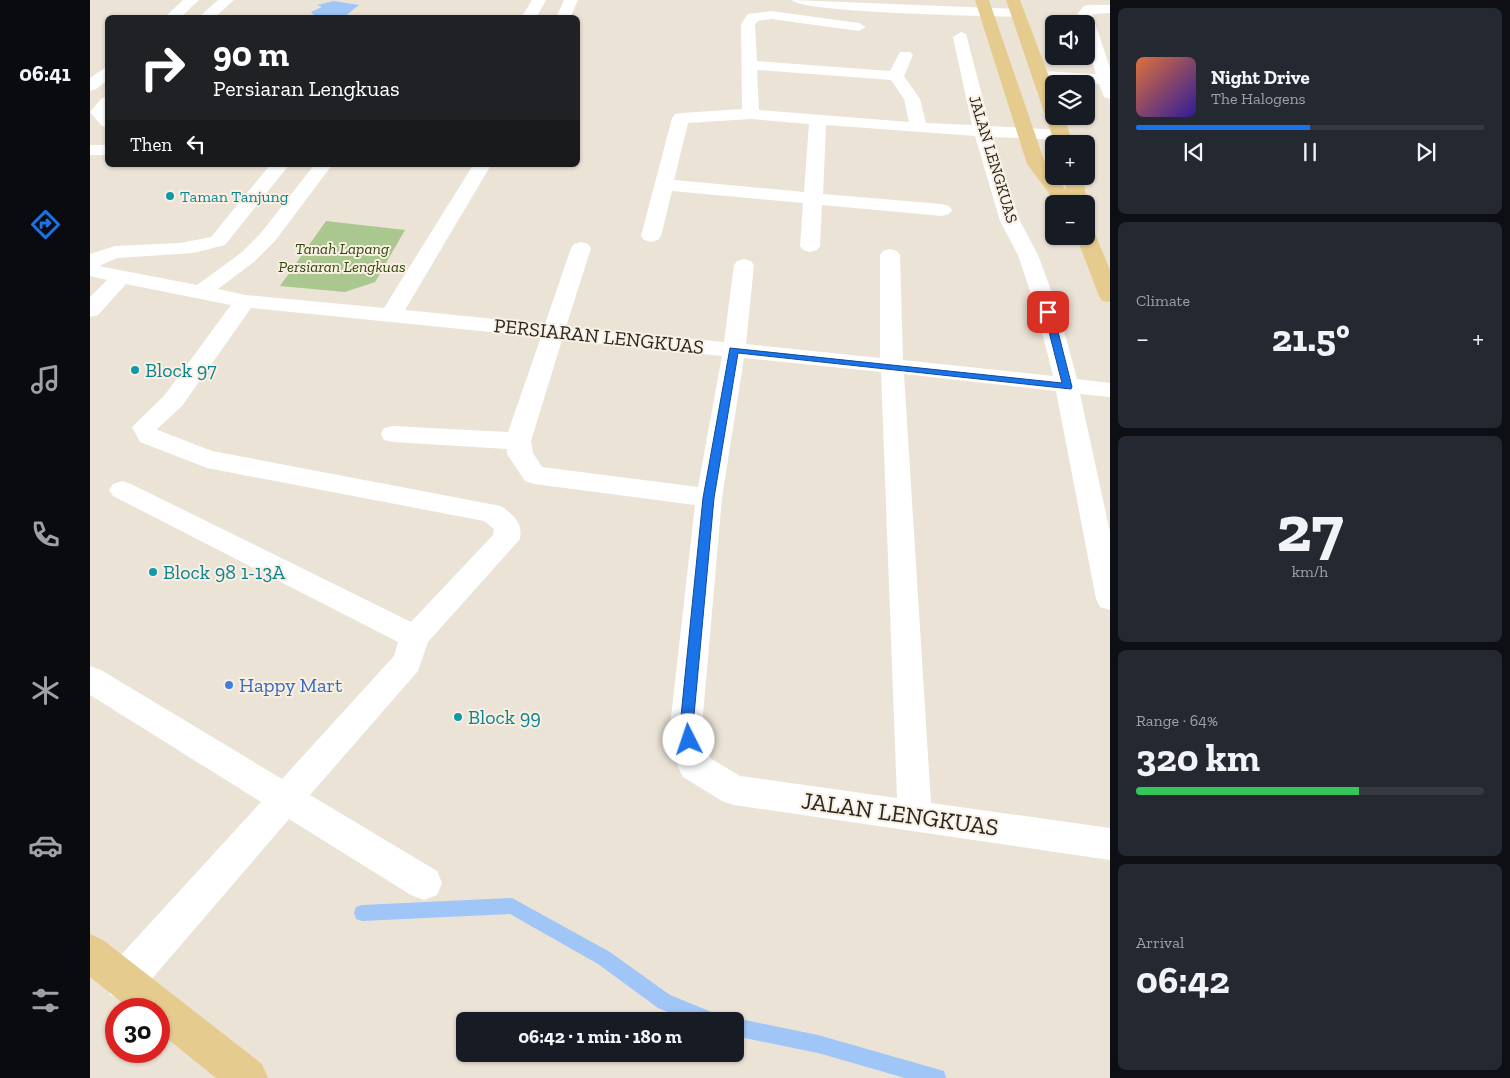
<!DOCTYPE html>
<html lang="en">
<head>
<meta charset="utf-8">
<style>
  :root { --surface:#171b24; --page:#242831; --text:#f1f3f6; --muted:#9ea1a6; --line:#363941; --accent:#1a73e8 }
  body { margin:0; font-family:"Zilla Slab",serif; background:var(--page); color:var(--text); height:100vh; display:flex; flex-direction:column; font-size:19px; white-space:nowrap }
  * { box-sizing:border-box; margin:0 }
  p { font-size:16px; color:var(--muted) }
  .icon { flex:none; width:28px; height:28px; fill:none; stroke:currentColor; stroke-width:2; stroke-linecap:round; stroke-linejoin:round }
  .map { position:relative; flex:1; overflow:hidden }
  .sheet { display:flex; flex-direction:column; gap:8px; padding:8px; background:#0d0f14; width:400px }
  .sheet>* { flex:none }
  .top-card { position:absolute; left:15px; top:15px; width:475px; height:152px; border-radius:8px; box-shadow:0 1px 4px #0004; background:#202124; color:#fff; overflow:hidden }
  .buttons { position:absolute; left:955px; top:15px; display:grid; gap:10px }
  .buttons a { display:grid; place-items:center; width:50px; height:50px; border-radius:8px; background:var(--surface); box-shadow:0 1px 4px #0004; font-size:25px }
  .speed { position:absolute; left:15px; top:998px; display:flex; gap:10px; font-size:25px; font-weight:700; text-align:center }
  .speed>* { display:grid; place-content:center; width:65px; height:65px; border-radius:50%; background:var(--surface); box-shadow:0 1px 4px #0004; line-height:1 }
  .speed .limit { border:8px solid #d22; background:#fff; color:#111 }
  .pin { position:absolute; display:grid; place-items:center; width:42px; height:42px; color:#fff; margin:-21px; border-radius:10px; box-shadow:0 2px 8px #0006 }
  .me { position:absolute; width:55px; margin:-28px; rotate:356deg; stroke-linejoin:round; filter:drop-shadow(0 0 4px #0008) }
  .turn { display:flex; align-items:center; gap:18px; height:105px; padding:0 25px; font-size:22px }
  .turn .icon { width:65px; height:65px; stroke-width:2.5 }
  .turn b { display:block; font-size:35px; line-height:42px }
  .then { display:flex; align-items:center; height:48px; padding:0 25px; background:#0003; gap:10px; font-size:19px }
  .big { font-size:38px; font-weight:800; line-height:1.1 }
  .sheet .widget { flex:1; display:flex; flex-direction:column; justify-content:center; gap:8px; min-width:0; padding:0 18px; border-radius:8px; background:var(--page) }
  .sheet .dial { align-items:center; gap:0 }
  .dial b { font-size:65px; line-height:1 }
  .song { display:flex; align-items:center; gap:15px }
  .cover { width:60px; height:60px; border-radius:8px; background:linear-gradient(135deg,hsl(20 70% 55%),hsl(250 70% 35%)) }
  .played { height:5px; border-radius:2px; background:linear-gradient(90deg,var(--accent) 50%,var(--line) 50%) }
  .keys { display:flex; justify-content:space-around; direction:ltr }
  .heat { display:flex; justify-content:space-between; align-items:center; font-size:28px; direction:ltr }
  .charge { height:8px; border-radius:4px; background:linear-gradient(90deg,#34c759 64%,var(--line) 0) }
  .trip { position:absolute; left:366px; top:1012px; width:288px; height:50px; border-radius:8px; background:var(--surface); box-shadow:0 1px 4px #0004; font-weight:800; line-height:50px; text-align:center }
  main { display:flex; flex:1; min-height:0 }
  .tab-bar { display:flex; flex-direction:column; width:90px; justify-content:space-around; align-items:center; background:#090b0e; color:var(--muted) }
  .tab-bar .icon { width:35px; height:35px }
  .tab-bar .active { color:var(--accent) }
  .tab-bar b { font-size:22px; color:var(--text) }
  .map>svg:first-child { display:block }
</style>
</head>
<body>
<main>
<nav class="tab-bar">
<b>06:41</b>
<svg class="icon active" aria-label="directions" viewBox="0 0 24 24"><path d="M12 3l9 9-9 9-9-9zM9 14v-3h6M13 9l2 2-2 2"/></svg>
<svg class="icon" aria-label="music" viewBox="0 0 24 24"><path d="M9 18V5l10-2v13"/><circle cx="6" cy="18" r="3"/><circle cx="16" cy="16" r="3"/></svg>
<svg class="icon" aria-label="phone" viewBox="0 0 24 24"><path d="M5 4h4l2 5-3 2q2 4 5 5l2-3 5 2v4C11 20 4 13 5 4z"/></svg>
<svg class="icon" aria-label="climate" viewBox="0 0 24 24"><path d="M12 3v18M4 7l16 10M4 17L20 7"/></svg>
<svg class="icon" aria-label="car" viewBox="0 0 24 24"><path d="M5 17H2v-5l4-1 3-4h7l3 4 3 1v5h-3M9 17h6M6 11h13"/><circle cx="7" cy="17" r="2"/><circle cx="17" cy="17" r="2"/></svg>
<svg class="icon" aria-label="filters" viewBox="0 0 24 24"><path d="M4 7h16M4 17h16"/><circle cx="9" cy="7" r="2"/><circle cx="15" cy="17" r="2"/></svg>
</nav>
<div class="map">
<svg width="1020" height="1078" viewBox="0 0 1020 1078">
  <rect width="100%" height="100%" fill="#ebe3d6"/>
  <!-- green -->
  <path fill="#abc790" d="M236 221 315 230 285 282 255 292 190 286Z"/>
  <!-- water -->
  <path fill="#9fc6f7" d="M244 1 269 5C265 8 261 11 258 14 249 20 226 21 221 12L232 7 227 5Z"/>
  <g fill="none" stroke-linecap="round" stroke-linejoin="round">
    <!-- stream -->
    <path fill="#9fc6f7" fill-rule="evenodd" d="M422 898 520 952 580 995 629 1015 632 1021H601L568 1008 508 964 420 914 272 921 266 919 264 913 266 907 272 905Z
      M645 1018 728 1035 854 1071 856 1078H815L728 1053 645 1036V1021H638Z"/>
    <!-- minor -->
    <path fill="#fff" fill-rule="evenodd" d="M93 0H109L90 18H74Z
      M128 0H144L124 18H108Z
      M442 0H456L446 18H431Z
      M474 0H488L480 18H466Z
      M702 0 928 9 935 13 928 17C899 16 712 13 702 0Z
      M999 5H1020V13L1002 14 1020 68V99L1014 97 1009 84 952 81 944 76 952 71 1006 74 996 42V24H991L988 13 994 6Z
      M681 11 769 23 776 27 769 31 681 19 668 21 665 24 667 61 800 71 810 52H820L823 55 814 76 830 99 836 123 882 125 863 37 871 32 876 34 900 126 971 130 977 131 980 135 977 139 971 140 903 137 930 221 948 255 969 312 987 379 1020 383V397L990 394 1020 532V610L1010 607 1006 599 966 391 814 374 841 803 1020 828V860L644 805 632 801 593 777 588 767 580 726 605 505 444 484 435 481 417 454V449L303 442 294 440 291 434 294 428 303 426 418 432 451 337 161 308 92 406 67 429 68 430 122 451 411 506C424 515 433 523 430 539L338 642 328 671 220 795 347 871 352 883 347 895 334 900 321 895 199 819 48 995 34 1000 20 995 15 981 20 967 171 802 0 695V666L11 670 192 779 304 656 308 642 23 496 19 490 23 484 32 481 41 484 321 622 403 535 404 529 394 521 117 468 50 442 42 427 74 396 141 305 36 284 8 315 0 317V297L17 280 0 276V254L25 246 90 243 121 237 180 165H199L135 245 103 253 27 258 9 266 107 285 151 253 171 233 224 165H242L185 241 165 261 128 289 155 295 294 308 383 165H401L315 310 455 324 481 248 484 244 491 242 498 244 501 248 476 327 634 342 644 265 647 261 654 259 661 261 664 265 656 344 790 358V255L793 251 800 249 807 251 810 255 813 360 963 376 947 312 928 255 910 221 885 136 736 125 733 194 852 204 859 206 862 210 859 214 852 216 732 205 730 246 727 250 720 252 713 250 710 246 713 203 582 191 571 236 568 240 561 242 554 240 551 236 582 118 585 114 591 113 652 109 651 24 658 14ZM667 70 801 80 814 99 819 122 669 110ZM661 119 719 124 714 192 584 180 598 123ZM472 340 632 356 608 487 452 467 443 453 441 441ZM654 358 791 372 807 798 650 776 620 758 612 726 632 498Z
      M18 66V80L6 89 0 91V78Z
      M18 97V127L12 126 0 112 12 98Z
      M0 145H18V155H0Z"/>
    <!-- major -->
    <path fill="#e6cb8e" fill-rule="evenodd" d="M885 0H899L955 163 976 190 975 176H993L997 204H967L937 164Z
      M916 0H930L964 90V116H974L983 144H965Z
      M996 230 1003 232 1006 236 1020 270V302L1012 301 1009 296 986 236H996Z
      M0 934 13 940 172 1064 178 1078H126L69 1032V1009H40L0 977Z"/>
  </g>
  <!-- route -->
  <path fill="#1a73e8" stroke="#114b97" d="M958 309 963 312 982 387 981 389 648 353 624 498 603 726 606 740 604 744H595L590 726 613 498 640 348 972 383 954 312Z"/>
  <!-- markers -->
  <g fill="#0f9aa8" stroke="#f9f0e3" stroke-width="2">
    <circle cx="80" cy="196" r="5"/>
    <circle cx="45" cy="370" r="5"/>
    <circle cx="63" cy="572" r="5"/>
    <circle cx="368" cy="717" r="5"/>
  </g>
  <circle fill="#3f7fe0" stroke="#f9f0e3" stroke-width="2" cx="139" cy="685" r="5"/>
  <g text-anchor="middle" stroke-width="4" stroke-linejoin="round" paint-order="stroke">
    <!-- far-street labels -->
    <g font-size="16" fill="#292622" stroke="#f9f0e3">
      <text transform="translate(904 159) rotate(73)" y="6">JALAN LENGKUAS</text>
    </g>
    <!-- far-culture labels -->
    <g font-size="16" fill="#0d838f" stroke="#f9f0e3" text-anchor="start">
      <text x="90" y="202">Taman Tanjung</text>
    </g>
    <!-- far-park labels -->
    <g font-size="16" font-style="italic" fill="#2f480c" stroke="#f9f0e3">
      <text x="252" y="254">Tanah Lapang<tspan x="252" dy="18">Persiaran Lengkuas</tspan></text>
    </g>
    <!-- street labels -->
    <g font-size="20" fill="#292622" stroke="#f9f0e3">
      <text transform="translate(509 336) rotate(6)" y="7">PERSIARAN LENGKUAS</text>
    </g>
    <!-- culture labels -->
    <g font-size="20" fill="#0d838f" stroke="#f9f0e3" text-anchor="start">
      <text x="55" y="377">Block 97</text>
      <text x="73" y="579">Block 98 1-13A</text>
      <text x="378" y="724">Block 99</text>
    </g>
    <!-- shop labels -->
    <g font-size="20" fill="#366cbe" stroke="#f9f0e3" text-anchor="start">
      <text x="149" y="692">Happy Mart</text>
    </g>
    <!-- near-street labels -->
    <g font-size="24" fill="#292622" stroke="#f9f0e3">
      <text transform="translate(810 814) rotate(8)" y="8">JALAN LENGKUAS</text>
    </g>
  </g>
</svg>
<div class="buttons">
<a><svg class="icon" aria-label="sound" viewBox="0 0 24 24"><path d="M4 9h4l5-4v14l-5-4H4zM17 9q2 3 0 6"/></svg></a>
<a><svg class="icon" aria-label="layers" viewBox="0 0 24 24"><path d="M12 4l9 5-9 5-9-5zM3 14l9 5 9-5"/></svg></a>
<a>+</a>
<a>−</a>
</div>
<div class="speed"><div class="limit">30</div></div>
<div class="pin" style="left:958px;top:312px;background:#d93025"><svg class="icon" aria-label="arrive" viewBox="0 0 24 24"><path d="M6 21V4h12l-3 4 3 4H6"/></svg></div>
<svg class="me" style="left:599px;top:740px" viewBox="-20 -20 40 40"><circle r="19" fill="#fff"/><path d="M0-13L10 11 0 6-10 11z" fill="#1a73e8"/></svg>
<div class="trip">06:42 · 1 min · 180 m</div>
<div class="top-card">
<div class="turn"><svg class="icon" aria-label="right" viewBox="0 0 24 24"><path d="M7 20v-9h11M14 6l5 5-5 5"/></svg><div><b>90 m</b>Persiaran Lengkuas</div></div>
<div class="then">Then<svg class="icon" aria-label="left" viewBox="0 0 24 24"><path d="M17 20v-9H6M10 6l-5 5 5 5"/></svg></div>
</div>
</div>
<section class="sheet">
<div class="widget">
<div class="song"><i class="cover"></i><div><b>Night Drive</b><p>The Halogens</p></div></div>
<div class="played"></div>
<div class="keys"><svg class="icon" aria-label="previous" viewBox="0 0 24 24"><path d="M18 5L8 12l10 7zM5 5v14"/></svg><svg class="icon" aria-label="pause" viewBox="0 0 24 24"><path d="M8 5v14M16 5v14"/></svg><svg class="icon" aria-label="next" viewBox="0 0 24 24"><path d="M6 5l10 7-10 7zM19 5v14"/></svg></div>
</div>
<div class="widget"><p>Climate</p>
<div class="heat"><a>−</a><b class="big">21.5°</b><a>+</a></div>
</div>
<div class="widget dial"><b>27</b><p>km/h</p></div>
<div class="widget"><p>Range · 64%</p><b class="big">320 km</b><div class="charge"></div></div>
<div class="widget"><p>Arrival</p><b class="big">06:42</b></div>
</section>
</main>
</body>
</html>
